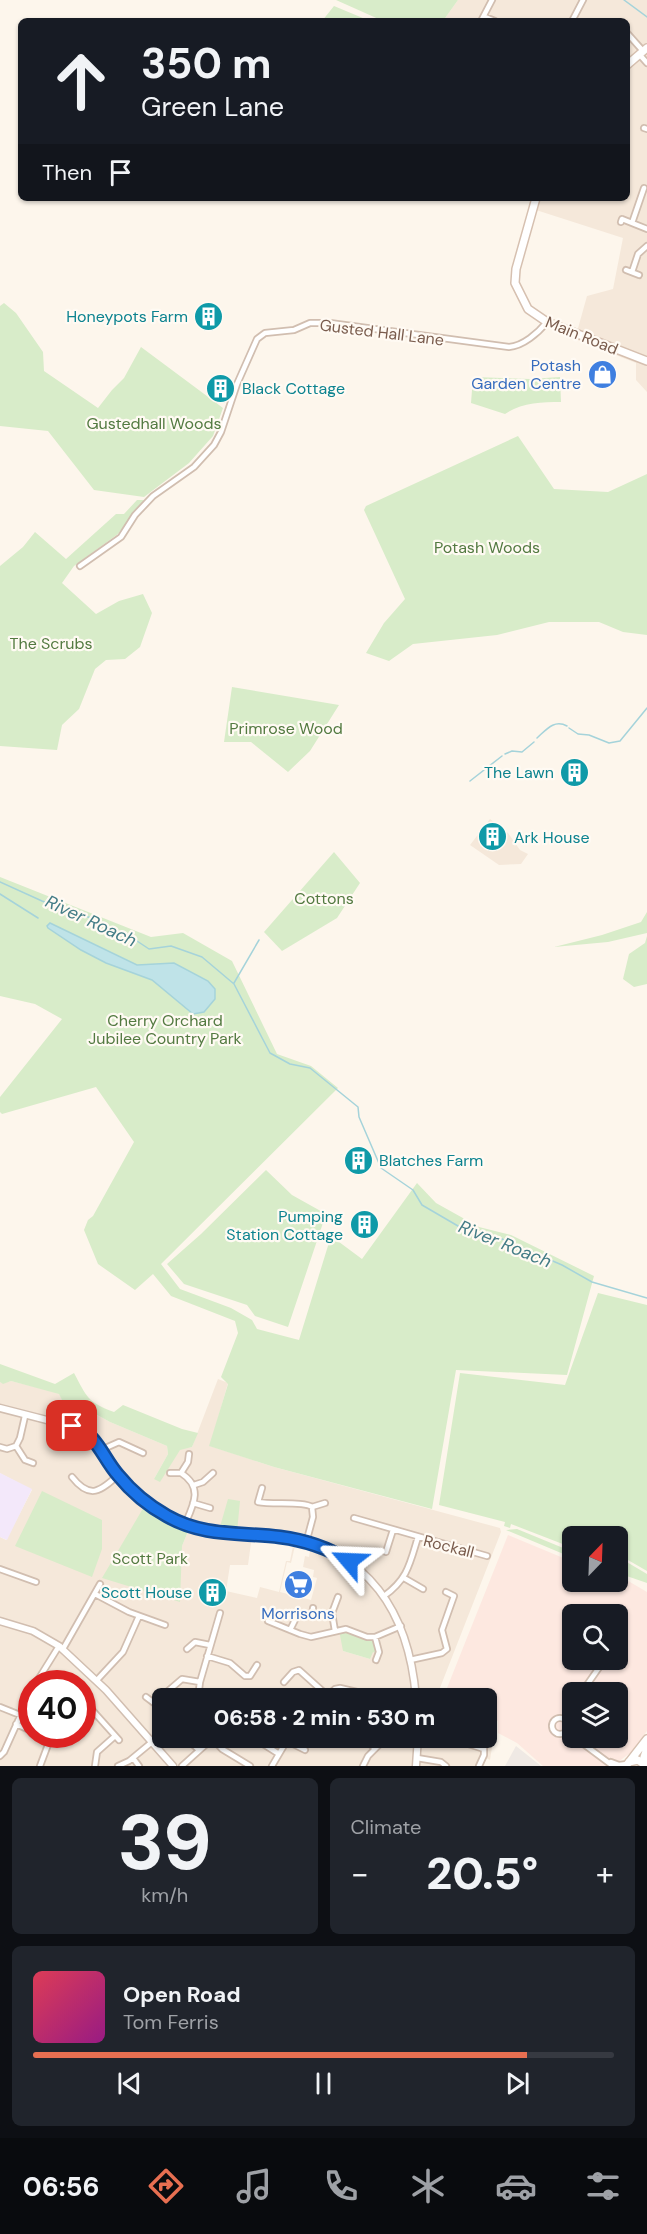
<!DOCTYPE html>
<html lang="en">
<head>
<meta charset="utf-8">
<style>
  :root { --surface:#171b24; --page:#20242c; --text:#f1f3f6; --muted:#9ea1a6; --line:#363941; --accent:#e76f51 }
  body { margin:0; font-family:"DM Sans",sans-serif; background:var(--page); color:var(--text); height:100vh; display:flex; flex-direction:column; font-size:22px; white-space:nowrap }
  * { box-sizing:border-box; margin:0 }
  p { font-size:20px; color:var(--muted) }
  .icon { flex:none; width:33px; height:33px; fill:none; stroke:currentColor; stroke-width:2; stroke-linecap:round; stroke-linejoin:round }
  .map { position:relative; height:1766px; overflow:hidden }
  .sheet { display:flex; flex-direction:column; gap:12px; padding:12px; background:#0d0f14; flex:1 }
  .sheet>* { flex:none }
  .banner { position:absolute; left:18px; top:18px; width:612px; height:183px; border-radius:9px; box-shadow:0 2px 4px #0004; background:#171b24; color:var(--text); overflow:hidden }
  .needle { width:39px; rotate:23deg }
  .tools { position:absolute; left:562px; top:1526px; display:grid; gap:12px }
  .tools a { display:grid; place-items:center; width:66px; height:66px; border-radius:9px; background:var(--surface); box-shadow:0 2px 4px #0004; font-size:30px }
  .speed { position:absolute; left:18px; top:1670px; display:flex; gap:12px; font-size:30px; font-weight:700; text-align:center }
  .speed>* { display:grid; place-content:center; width:78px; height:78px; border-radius:50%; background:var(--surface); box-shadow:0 2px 4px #0004; line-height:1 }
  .speed .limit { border:9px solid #d22; background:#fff; color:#111 }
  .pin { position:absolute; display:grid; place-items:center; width:51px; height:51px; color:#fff; margin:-26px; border-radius:12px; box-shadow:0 3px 9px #0006 }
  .me { position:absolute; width:66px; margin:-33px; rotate:296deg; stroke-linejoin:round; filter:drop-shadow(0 0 4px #0008) }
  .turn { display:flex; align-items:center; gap:21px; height:126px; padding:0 24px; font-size:27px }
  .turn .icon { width:78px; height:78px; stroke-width:2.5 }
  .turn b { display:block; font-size:42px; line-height:51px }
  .then { display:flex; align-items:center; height:57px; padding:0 24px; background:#0003; gap:12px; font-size:22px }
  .big { font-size:45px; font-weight:800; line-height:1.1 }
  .sheet .widget { flex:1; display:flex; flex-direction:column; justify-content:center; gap:9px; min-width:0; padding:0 21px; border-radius:9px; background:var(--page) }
  .sheet .dial { align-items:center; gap:0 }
  .dial b { font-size:78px; line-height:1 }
  .song { display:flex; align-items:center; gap:18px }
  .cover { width:72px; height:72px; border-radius:9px; background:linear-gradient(135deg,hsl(350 70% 55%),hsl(310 70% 35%)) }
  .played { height:6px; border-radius:3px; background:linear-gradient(90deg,var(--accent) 85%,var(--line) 85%) }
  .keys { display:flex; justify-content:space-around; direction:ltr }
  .heat { display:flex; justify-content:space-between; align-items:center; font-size:33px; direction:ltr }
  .sheet .tiles { flex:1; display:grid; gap:12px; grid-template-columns:1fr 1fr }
  .widget:last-child { grid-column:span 2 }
  .trip { position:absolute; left:152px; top:1688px; width:345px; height:60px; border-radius:9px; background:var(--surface); box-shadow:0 2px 4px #0004; font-weight:800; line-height:60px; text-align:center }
  .tab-bar { display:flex; height:96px; justify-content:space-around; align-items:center; background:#090b0e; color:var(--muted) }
  .tab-bar .icon { width:42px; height:42px }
  .tab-bar .selected { color:var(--accent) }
  .tab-bar b { font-size:27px; color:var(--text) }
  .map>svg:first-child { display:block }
</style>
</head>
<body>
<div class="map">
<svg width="647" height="1766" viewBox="0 0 647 1766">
  <rect width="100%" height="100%" fill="#fdf6ec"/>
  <!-- residential -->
  <path fill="#f5e8da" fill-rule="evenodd" d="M458 0H647V392L636 380V363L575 339 587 296 613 289 623 238 536 210 539 198H627V21H443Z
    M490 819 508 833 520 850 528 854 521 864 499 865 470 845Z
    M218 1379 228 1383 210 1446 274 1467 500 1528 501 1532 436 1698H162V1737H486V1723L495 1728 490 1760 486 1758 482 1766H0V1537L6 1540 32 1490 0 1473V1382L3 1383 11 1381 59 1393 65 1406 73 1411 75 1424 79 1410 90 1411 110 1422 167 1446 168 1454 154 1479 180 1449 192 1447ZM145 1505 176 1524 189 1529 182 1546ZM253 1539 274 1540 293 1546 290 1561H286L279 1592 260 1587 257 1598 226 1591 230 1565H248L251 1543ZM295 1546 310 1550 309 1557 305 1556 303 1567 314 1570 313 1577 317 1578 311 1600 280 1592 287 1562 291 1563ZM371 1637 370 1659 343 1651ZM32 1683H82V1734H32Z"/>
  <!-- commercial -->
  <path fill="#fde8e0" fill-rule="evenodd" d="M508 1535 573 1562V1581H618V1575L647 1592V1731L630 1753 618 1762 612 1759 606 1760 608 1766H543L517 1743 498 1733V1721L486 1715V1698H454L445 1693ZM573 1614H618V1659H573ZM573 1692H618V1737H573Z"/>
  <!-- industrial -->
  <path fill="#efe9e4" d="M516 1746 541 1766H505Z"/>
  <!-- education -->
  <path fill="#f3e8fa" d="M0 1473 32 1489 7 1540 0 1537Z"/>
  <!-- green -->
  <path fill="#d8ecc9" d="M336 0H458L443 21H383Z
    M334 6 370 21H322Z
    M4 303 16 313 43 352 44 371 98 408 112 390 124 378 141 347 223 408 213 436 189 463 144 497 94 490 48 431 0 426V306Z
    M473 377 530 379 560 377 561 402C541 402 521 403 505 414L471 403Z
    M518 436 554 489 608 492 647 474V635L623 632 599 622H549L497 635 413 644 389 661 366 653 384 623 405 599 364 510 366 506Z
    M137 500H144L118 534 74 566 62 583 96 614 119 601 143 594 152 613 140 647 125 659 106 660 95 669 79 709 62 725 57 750 0 746V566L23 547 35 532 66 559 116 514H124Z
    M232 687 339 705 310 751 288 772 251 742H224Z
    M334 852 360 883 337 918 282 951 264 932Z
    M0 877 151 937 183 933 232 961 277 1054 311 1066 338 1088 161 1264 180 1289 231 1308 252 1320 257 1329 299 1340 331 1236 362 1259 417 1183 436 1203 479 1227 511 1235 594 1276 567 1375 456 1370 432 1509 274 1467 209 1446 228 1384 221 1377 238 1333 235 1321 171 1296 153 1274 135 1290 98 1264 84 1230 88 1220 93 1216 134 1142 96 1087 2 1114 0 1112V1097L62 1019 35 1004 0 996Z
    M647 912V933L608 942 554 947 602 935 641 922Z
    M647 936V984L634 987 623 979 629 954 645 943Z
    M266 1170 292 1195 326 1214 288 1327 255 1316 247 1305 184 1284 167 1264 201 1234Z
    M598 1293 647 1305V1571L621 1556 618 1552V1536H573V1548L511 1524 510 1528 504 1526 505 1522 439 1505 460 1373 565 1385Z
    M0 1364 55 1384 74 1373C87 1397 87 1402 114 1412L123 1405 182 1429 198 1433 192 1447 180 1450 160 1482 154 1479 168 1454 167 1446 110 1422 90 1411 79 1410 74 1425 70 1423 73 1411 65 1406 59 1394 11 1381 3 1384 0 1382Z
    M42 1491 102 1520V1549L92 1577 15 1546Z
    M228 1499 240 1501 237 1532 219 1530Z
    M145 1505 176 1524 189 1529 182 1546 180 1602 102 1578Z
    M517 1529 573 1552V1558L506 1530Z
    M618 1555 620 1558 647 1574V1583L618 1573Z
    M342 1629 363 1636 375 1637 378 1648 376 1653 373 1652 370 1659 343 1651 339 1630Z"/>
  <!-- water -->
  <path fill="#bfe3e8" stroke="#a5d3da" stroke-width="1.5" d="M50 923 137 965 174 963 208 981 215 989V999L204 1012 193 1014 152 980 106 963 81 950 48 928 47 926Z"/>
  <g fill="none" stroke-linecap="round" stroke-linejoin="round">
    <!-- stream -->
    <path stroke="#a5d3da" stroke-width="1.5" d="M624 0 647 17
      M569 728 578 734 589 735 609 743 620 741 647 708
      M537 738C546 730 554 719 567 726
      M505 754 512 751 522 752 534 742
      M470 781 502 756
      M0 882 42 901 94 919 106 928 125 933 149 949 171 946 202 957 234 984 270 1053 290 1064 310 1068 358 1107 359 1117 381 1168 413 1190 422 1205 470 1233 502 1239 562 1265 592 1282 647 1298
      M0 894 38 918
      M234 983 259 940"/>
    <defs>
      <path id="minor" d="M485 17 495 21
        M481 21 492 0
        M572 21 583 0
        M627 33 643 51
        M639 54 647 63
        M644 128 647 129
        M644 188 632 223 647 229
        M621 222 622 219 632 223
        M626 270 639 275
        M632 272 638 254 647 246
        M80 566 121 537 135 515 153 496 194 467 214 445 221 432 237 384 257 339 265 333 294 330 310 323H330L509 347C523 346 538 333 547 322
        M16 1446 25 1460 33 1463
        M0 1447 7 1449 16 1446 20 1438 25 1416
        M101 1450 119 1442 143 1453
        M170 1473H181L188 1462 189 1454
        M181 1473C203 1487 194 1504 185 1524
        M72 1477C90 1500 101 1491 118 1475
        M194 1485 203 1482 213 1473
        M262 1488 258 1502C272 1505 304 1501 312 1507L313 1517 306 1543
        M193 1503 210 1508
        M312 1507 325 1503
        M354 1518 487 1556
        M386 1552 393 1530
        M0 1569 36 1582
        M404 1578 423 1589
        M95 1594 129 1612 165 1625
        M384 1596C408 1579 410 1563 418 1537
        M268 1621 300 1634 311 1637 346 1629 367 1637H375L401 1626
        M290 1630 297 1616 312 1615 313 1608
        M335 1631 332 1613 338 1597
        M375 1637 379 1652 376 1660
        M618 1637 621 1642 618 1647
        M63 1649 100 1584
        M187 1649 195 1642 210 1645
        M207 1656 230 1663 245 1676H250L257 1665
        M410 1660 442 1653 447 1649 442 1630 454 1596 446 1592
        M97 1680 123 1652 139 1616
        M284 1682 293 1672 299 1670 328 1696
        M36 1683 59 1646
        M582 1692 605 1659
        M146 1697 154 1703 182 1679 200 1682
        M198 1698 200 1682 220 1613
        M325 1698 335 1689 340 1688 374 1696
        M0 1707 20 1715
        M93 1711 119 1740
        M552 1726a8 8 0 1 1 16 0a8 8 0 1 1-16 0Z
        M564 1719 573 1705
        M16 1724 32 1731
        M38 1734 49 1739
        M185 1737 199 1750
        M211 1737 222 1749 250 1766
        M252 1737 279 1754
        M356 1737 358 1741H367
        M364 1737 375 1749
        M446 1737 484 1749
        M462 1737 473 1743
        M574 1737 613 1766
        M287 1741 305 1750
        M0 1756 4 1752 32 1690
        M133 1758 139 1766
        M417 1758 441 1762 446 1766
        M611 1762 619 1765 627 1764
        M40 1766 52 1734
        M95 1766 97 1752 115 1736
        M118 1766 129 1761 152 1742
        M182 1766 212 1739
        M272 1766 289 1737
        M363 1766 368 1756 381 1743 397 1744
        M479 1766 484 1755V1749"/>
      <path id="tertiary" d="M0 1408 78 1428C97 1437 103 1456 116 1472 129 1489 148 1506 168 1516 207 1538 238 1531 279 1537 369 1548 409 1613 416 1698
        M0 1621 33 1631 59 1646 106 1690 173 1766
        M416 1766 418 1737"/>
      <path id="secondary" d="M627 65 647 48
        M536 198 516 269 515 283 528 309 547 322 647 361
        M629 1762 638 1760 646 1766
        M646 1765 644 1757 647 1748
        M626 1766 647 1739"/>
    </defs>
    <!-- minor casing -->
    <use href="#minor" stroke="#d1beb0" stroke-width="8"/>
    <!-- tertiary casing -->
    <use href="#tertiary" stroke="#d1beb0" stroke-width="9"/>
    <!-- secondary casing -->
    <use href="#secondary" stroke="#d6c0b0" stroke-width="10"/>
    <!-- minor -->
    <use href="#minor" stroke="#fff" stroke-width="4.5"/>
    <!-- tertiary -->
    <use href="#tertiary" stroke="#fff" stroke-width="6"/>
    <!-- secondary -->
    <use href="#secondary" stroke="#fff" stroke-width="7"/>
  </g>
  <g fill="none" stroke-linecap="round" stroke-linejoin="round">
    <defs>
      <path id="route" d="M72 1426C97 1433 102 1457 118 1475 131 1491 149 1506 167 1516 204 1537 240 1532 280 1537 304 1540 328 1548 349 1561"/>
    </defs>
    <!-- route casing -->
    <use href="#route" stroke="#114b97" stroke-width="15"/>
    <!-- route -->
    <use href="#route" stroke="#1a73e8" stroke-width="10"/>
  </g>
  <!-- icons -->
  <defs>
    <symbol id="building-disc" viewBox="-11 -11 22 22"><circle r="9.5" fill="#0f9aa8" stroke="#fffaf3"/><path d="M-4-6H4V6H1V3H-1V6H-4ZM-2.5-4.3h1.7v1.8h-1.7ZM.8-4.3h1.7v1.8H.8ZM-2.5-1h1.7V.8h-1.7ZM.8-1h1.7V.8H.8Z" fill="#fff"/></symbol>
    <symbol id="shop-disc" viewBox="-11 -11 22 22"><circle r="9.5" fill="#3f7fe0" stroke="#fffaf3"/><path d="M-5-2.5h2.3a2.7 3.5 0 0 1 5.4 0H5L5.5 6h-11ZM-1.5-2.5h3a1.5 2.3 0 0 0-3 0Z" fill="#fff"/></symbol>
    <symbol id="supermarket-disc" viewBox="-11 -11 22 22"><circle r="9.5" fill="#3f7fe0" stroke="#fffaf3"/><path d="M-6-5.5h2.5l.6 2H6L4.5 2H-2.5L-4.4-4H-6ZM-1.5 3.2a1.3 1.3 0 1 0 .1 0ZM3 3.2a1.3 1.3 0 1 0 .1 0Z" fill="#fff"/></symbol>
  </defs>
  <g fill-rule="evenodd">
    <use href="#building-disc" x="192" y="300" width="33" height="33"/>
    <use href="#shop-disc" x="586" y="358" width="33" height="33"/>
    <use href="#building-disc" x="204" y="372" width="33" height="33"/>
    <use href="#building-disc" x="558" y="756" width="33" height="33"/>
    <use href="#building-disc" x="476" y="820" width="33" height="33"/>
    <use href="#building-disc" x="342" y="1144" width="33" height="33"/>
    <use href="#building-disc" x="348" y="1208" width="33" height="33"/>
    <use href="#supermarket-disc" x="282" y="1568" width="33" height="33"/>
    <use href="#building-disc" x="196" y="1576" width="33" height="33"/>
  </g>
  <g text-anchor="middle" stroke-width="4.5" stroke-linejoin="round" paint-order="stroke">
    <!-- culture labels -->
    <g font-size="16" fill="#0d838f" stroke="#fffaf3" text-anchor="end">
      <text x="188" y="322">Honeypots Farm</text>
      <text x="242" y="394" text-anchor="start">Black Cottage</text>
      <text x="554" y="778">The Lawn</text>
      <text x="514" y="843" text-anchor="start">Ark House</text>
      <text x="379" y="1166" text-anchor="start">Blatches Farm</text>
      <text x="343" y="1222">Pumping<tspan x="343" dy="18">Station Cottage</tspan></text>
      <text x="192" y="1598">Scott House</text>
    </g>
    <!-- street labels -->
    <g font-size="16" fill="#7a5c4d" stroke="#fffaf3">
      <text transform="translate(382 332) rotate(7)" y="6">Gusted Hall Lane</text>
      <text transform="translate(582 335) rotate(22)" y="6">Main Road</text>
      <text transform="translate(449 1546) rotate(14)" y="6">Rockall</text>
    </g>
    <!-- shop labels -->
    <g font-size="16" fill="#366cbe" stroke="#fffaf3" text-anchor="end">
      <text x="581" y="371">Potash<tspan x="581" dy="18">Garden Centre</tspan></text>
      <text x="298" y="1619" text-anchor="middle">Morrisons</text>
    </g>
    <!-- park labels -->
    <g font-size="16" fill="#537a41" stroke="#fffaf3">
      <text x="154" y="429">Gustedhall Woods</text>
      <text x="487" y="553">Potash Woods</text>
      <text x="51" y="649">The Scrubs</text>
      <text x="286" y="734">Primrose Wood</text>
      <text x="324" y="904">Cottons</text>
      <text x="165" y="1026">Cherry Orchard<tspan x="165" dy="18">Jubilee Country Park</tspan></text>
      <text x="150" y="1564">Scott Park</text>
    </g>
    <!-- water labels -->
    <g font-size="18" font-style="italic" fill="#437c86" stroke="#fffaf3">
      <text transform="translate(91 921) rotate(25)" y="6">River Roach</text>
      <text transform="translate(505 1244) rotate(22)" y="6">River Roach</text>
    </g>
  </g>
</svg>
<div class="tools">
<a><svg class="needle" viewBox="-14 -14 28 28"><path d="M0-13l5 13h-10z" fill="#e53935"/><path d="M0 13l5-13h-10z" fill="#9ea1a6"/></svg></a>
<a><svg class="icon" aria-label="search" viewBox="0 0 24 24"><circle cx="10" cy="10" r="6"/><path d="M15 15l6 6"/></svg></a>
<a><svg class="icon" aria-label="layers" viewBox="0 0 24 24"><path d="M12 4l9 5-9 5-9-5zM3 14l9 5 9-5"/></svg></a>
</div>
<div class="speed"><div class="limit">40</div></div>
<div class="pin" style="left:72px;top:1426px;background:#d93025"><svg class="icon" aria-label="arrive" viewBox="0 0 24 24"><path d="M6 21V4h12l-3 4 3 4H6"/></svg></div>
<svg class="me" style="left:349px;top:1561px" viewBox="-20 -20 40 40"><path d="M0-17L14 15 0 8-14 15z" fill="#1a73e8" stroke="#fff" stroke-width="4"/></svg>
<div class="trip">06:58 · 2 min · 530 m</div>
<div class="banner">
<div class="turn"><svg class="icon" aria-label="ahead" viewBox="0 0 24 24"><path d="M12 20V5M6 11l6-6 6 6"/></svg><div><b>350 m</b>Green Lane</div></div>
<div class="then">Then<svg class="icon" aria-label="arrive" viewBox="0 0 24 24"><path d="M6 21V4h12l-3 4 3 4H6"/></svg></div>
</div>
</div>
<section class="sheet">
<div class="tiles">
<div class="widget dial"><b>39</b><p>km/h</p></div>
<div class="widget"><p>Climate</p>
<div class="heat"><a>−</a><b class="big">20.5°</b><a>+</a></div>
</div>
<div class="widget">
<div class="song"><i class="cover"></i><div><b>Open Road</b><p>Tom Ferris</p></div></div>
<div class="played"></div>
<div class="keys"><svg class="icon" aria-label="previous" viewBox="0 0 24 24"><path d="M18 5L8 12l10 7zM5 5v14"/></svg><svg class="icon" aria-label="pause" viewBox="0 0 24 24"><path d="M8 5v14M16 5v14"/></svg><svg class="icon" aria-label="next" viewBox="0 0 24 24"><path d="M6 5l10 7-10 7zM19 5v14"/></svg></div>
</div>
</div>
</section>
<nav class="tab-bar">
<b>06:56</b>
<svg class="icon selected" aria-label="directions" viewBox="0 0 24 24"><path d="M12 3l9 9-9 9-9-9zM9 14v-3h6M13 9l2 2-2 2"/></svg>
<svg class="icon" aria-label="music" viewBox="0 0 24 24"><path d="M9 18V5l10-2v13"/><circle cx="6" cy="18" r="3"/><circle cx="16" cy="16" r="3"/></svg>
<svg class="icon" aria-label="phone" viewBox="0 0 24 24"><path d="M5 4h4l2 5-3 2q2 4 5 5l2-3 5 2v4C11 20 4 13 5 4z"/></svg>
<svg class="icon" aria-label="climate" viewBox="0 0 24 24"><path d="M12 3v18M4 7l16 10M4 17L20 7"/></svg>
<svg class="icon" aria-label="car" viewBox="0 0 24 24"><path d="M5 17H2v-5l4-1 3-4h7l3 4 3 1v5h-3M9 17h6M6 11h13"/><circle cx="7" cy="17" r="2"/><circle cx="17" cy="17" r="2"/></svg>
<svg class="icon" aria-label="filters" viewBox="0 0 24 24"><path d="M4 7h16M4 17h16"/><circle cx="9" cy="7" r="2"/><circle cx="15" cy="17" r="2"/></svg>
</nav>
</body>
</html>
